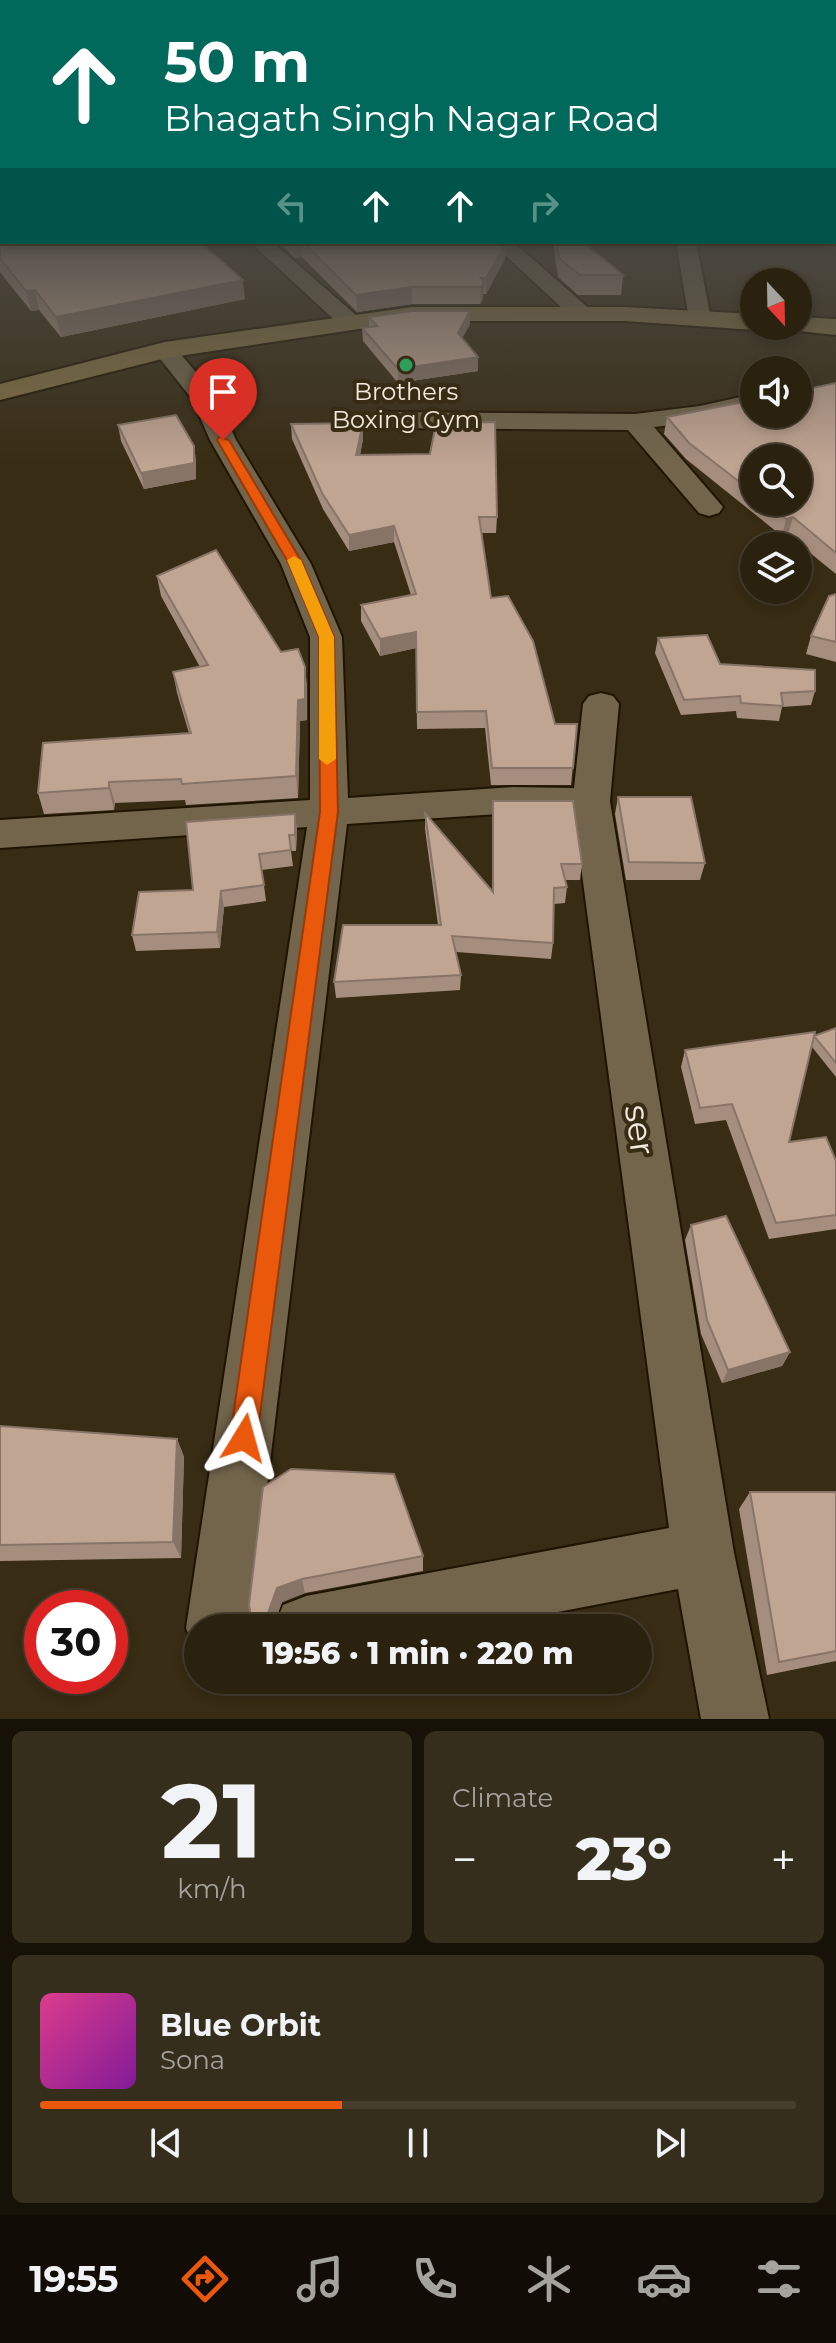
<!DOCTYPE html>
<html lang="en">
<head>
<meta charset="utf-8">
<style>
  :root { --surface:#2a210f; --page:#362e1d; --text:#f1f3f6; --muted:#a5a39e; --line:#463e2f; --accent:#ea580c }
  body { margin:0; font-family:Montserrat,sans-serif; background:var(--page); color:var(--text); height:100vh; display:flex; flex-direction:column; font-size:30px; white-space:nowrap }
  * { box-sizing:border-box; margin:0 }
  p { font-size:26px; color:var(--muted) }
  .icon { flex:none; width:44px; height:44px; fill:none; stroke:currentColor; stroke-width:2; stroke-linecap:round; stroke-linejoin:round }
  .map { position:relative; height:1719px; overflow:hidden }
  .side { display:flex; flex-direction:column; gap:12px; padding:12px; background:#171208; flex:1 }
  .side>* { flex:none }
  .top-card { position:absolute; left:0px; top:0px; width:836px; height:244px; box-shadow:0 4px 12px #0003,0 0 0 2px var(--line); background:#00695c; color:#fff; overflow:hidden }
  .needle { width:52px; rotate:158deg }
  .buttons { position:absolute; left:740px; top:268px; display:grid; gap:16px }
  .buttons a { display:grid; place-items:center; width:72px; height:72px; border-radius:50%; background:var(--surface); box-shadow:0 4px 12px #0003,0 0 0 2px var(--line); font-size:40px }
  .speed { position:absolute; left:24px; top:1590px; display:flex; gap:16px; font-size:40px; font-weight:700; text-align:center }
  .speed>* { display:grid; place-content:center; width:104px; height:104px; border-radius:50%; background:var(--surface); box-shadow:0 4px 12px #0003,0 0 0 2px var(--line); line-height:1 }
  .speed .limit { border:12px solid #d22; background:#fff; color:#111 }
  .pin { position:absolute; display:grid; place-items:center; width:68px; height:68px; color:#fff; margin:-82px -34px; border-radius:50% 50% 50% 0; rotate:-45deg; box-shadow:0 0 8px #0007 }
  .pin .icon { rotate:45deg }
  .me { position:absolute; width:88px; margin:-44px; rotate:8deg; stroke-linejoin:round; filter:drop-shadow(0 0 6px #0008) }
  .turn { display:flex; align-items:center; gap:28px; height:168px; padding:0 32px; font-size:36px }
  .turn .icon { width:104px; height:104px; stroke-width:2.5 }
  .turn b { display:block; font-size:56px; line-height:68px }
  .lanes { display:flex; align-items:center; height:76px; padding:0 32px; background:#0003; justify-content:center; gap:40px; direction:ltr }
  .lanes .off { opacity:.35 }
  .big { font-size:60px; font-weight:800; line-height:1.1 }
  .side .widget { flex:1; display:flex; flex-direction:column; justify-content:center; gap:12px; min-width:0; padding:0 28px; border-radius:12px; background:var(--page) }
  .side .dial { align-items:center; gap:0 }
  .dial b { font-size:104px; line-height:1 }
  .song { display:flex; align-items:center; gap:24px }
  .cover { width:96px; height:96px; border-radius:12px; background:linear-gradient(135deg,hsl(330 70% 55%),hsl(290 70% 35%)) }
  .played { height:8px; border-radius:4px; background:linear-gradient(90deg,var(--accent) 40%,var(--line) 40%) }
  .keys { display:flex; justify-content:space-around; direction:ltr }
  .heat { display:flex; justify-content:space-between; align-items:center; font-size:44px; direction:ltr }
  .side .tiles { flex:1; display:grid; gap:12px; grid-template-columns:1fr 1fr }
  .widget:last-child { grid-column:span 2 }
  .trip { position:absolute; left:184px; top:1614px; width:468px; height:80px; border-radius:40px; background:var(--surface); box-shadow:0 4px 12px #0003,0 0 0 2px var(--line); font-weight:800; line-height:80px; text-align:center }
  .tabs { display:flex; height:128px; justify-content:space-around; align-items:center; background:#110d06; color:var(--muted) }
  .tabs .icon { width:56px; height:56px }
  .tabs .on { color:var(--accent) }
  .tabs b { font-size:36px; color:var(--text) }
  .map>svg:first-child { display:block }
</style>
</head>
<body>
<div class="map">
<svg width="836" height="1719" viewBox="0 0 836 1719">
  <rect width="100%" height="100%" fill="#382c14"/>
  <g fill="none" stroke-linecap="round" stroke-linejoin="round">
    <defs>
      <path id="minor" d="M250 242H272L357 316 360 321 357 326H341Z
        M491 242H513L592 311 595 316 592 321H576Z
        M676 242H696L711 319 708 324H692L689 319Z
        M165 343 173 345 217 397 236 440 311 564 342 637 348 798 513 787 574 788 583 704 589 696 601 693 613 696 619 704 610 801 734 1553 769 1719H701L678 1589 474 1628H274L283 1605 306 1596 669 1528 574 814 513 813 347 824 250 1628H198V1652L195 1651 186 1628 307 827 0 848V820L310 800V637L281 564 210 440 192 399 153 350 157 345Z
        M754 394V410L700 422 654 427 723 507 719 513 709 516 699 513 628 430 386 428 377 426 373 420 377 414 386 412 635 414 700 406Z"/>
      <path id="secondary" d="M412 307H625L754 314V326H764L754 330 625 321H412L166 358 0 400V384L165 342Z
        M798 317 836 319V335L789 330 786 326H798Z"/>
    </defs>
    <!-- minor casing -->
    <use href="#minor" stroke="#1f1400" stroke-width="4"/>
    <!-- secondary casing -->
    <use href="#secondary" stroke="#1f1400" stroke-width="4"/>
    <!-- minor -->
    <use href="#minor" fill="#72654b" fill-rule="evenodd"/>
    <!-- secondary -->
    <use href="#secondary" fill="#816f43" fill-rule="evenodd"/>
  </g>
  <!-- wall -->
  <path fill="#a68e7e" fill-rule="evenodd" d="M0 225 245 299 61 337 39 310 31 311 0 272Z
    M279 242H504L506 243 505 259 486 294H483V299L480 304H412L357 312 302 257 295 258Z
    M553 242H583L623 275 621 295H578L558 277Z
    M470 311V324L462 338 478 357V371L398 383 363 341 362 328 369 327V317Z
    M836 383V574L788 535 782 536 686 459 664 434 667 417ZM754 458 798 502H754Z
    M291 424 363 439 360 455 497 517 496 533H482L491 598 555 724H577L571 785H491L485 728 417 729 416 648 380 656 361 621V605L411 595 394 542 349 551 323 509 292 439Z
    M118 425 194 446 196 462V479L144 489 121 441Z
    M157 576 305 667 307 688V720L300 721 298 798 186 805 185 800 115 803 114 810 44 814 38 793 189 733 177 693 173 672 200 667 161 596Z
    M836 594V662L806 654 811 636Z
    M658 638 720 664 815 691 811 705 782 707 779 721 737 718 736 711 681 715 655 653Z
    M618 797 705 863 700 880H626L615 814Z
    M493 801 582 864 580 880H565L567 887 565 903 554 904 553 943 551 959 456 952 461 975 460 990 336 998 334 982 438 925 425 829V813L492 891Z
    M295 814 297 831 296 851H291L293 866 262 870 266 901 224 907 220 948 136 951 132 935Z
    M836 1028V1077L812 1047 789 1142 836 1161V1229L769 1239 726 1120 695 1124 681 1067 685 1050 814 1036Z
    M691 1225 790 1352 782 1366 722 1383 701 1334 685 1240Z
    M0 1426 177 1439 184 1457 181 1558 0 1561Z
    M394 1474 423 1556V1571L305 1593 282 1602 277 1616 327 1618 329 1628H253Z
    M750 1492H836V1661L767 1675 739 1509Z"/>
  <!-- shaded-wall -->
  <path fill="#877467" d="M294 242H302V257L295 258Z
    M506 243 505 259 486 294V278Z
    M243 280 245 299 61 337 56 317Z
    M484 282 483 299 480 304 481 287Z
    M412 287V304L357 312 356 295Z
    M35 290 39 310 31 311 26 291Z
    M470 311V324L458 346V333Z
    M478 357V371L398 383V369Z
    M363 423V439L357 470 356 455Z
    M194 446 196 462V479L144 489 141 473Z
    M793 517 788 535 782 536 786 519Z
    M394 526V542L349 551V535Z
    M416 632V648L380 656V639Z
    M305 667 307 688V720L300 721 298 798 296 776 298 700Z
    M109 782 115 803 114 810 109 788Z
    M295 814 297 831 296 851 295 835Z
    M221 891 224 907 220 948 217 932Z
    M790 1352 782 1366 722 1383 728 1370Z
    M177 1439 184 1457 181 1558 173 1542Z
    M302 1579 305 1593 282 1602 272 1628 267 1616 277 1588Z
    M327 1618 329 1628H308Z"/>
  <!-- building -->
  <path fill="#c1a593" stroke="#877467" stroke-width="2" d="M0 225H2V242H200L243 280 56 317 35 290 26 291 0 258Z
    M303 242H504L506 243 486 278H481L484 282 481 287H412L356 295Z
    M557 242H583L623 275H580L559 258Z
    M412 311H470L458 333 478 357 398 369 362 328 377 326 369 317Z
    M836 383V553L793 517 786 519 765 502H798V458H754V493L689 443 667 417 754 400V414H798V391Z
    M176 415 194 446V463L141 473 118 425Z
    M495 422 497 517H479L491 598 508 596 533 641 555 724H577L573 768H492L486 711 417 712 416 632 380 639 361 605 416 594 394 526 349 535 322 493 291 424 363 423 356 455 430 454 436 423Z
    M216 550 281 652 298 649 305 667V699L298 700 296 776 182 784 181 779 109 782V788L38 793 43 743 191 733 173 672 208 665 157 576Z
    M836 594V642L811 636 829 596Z
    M707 635 720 664 815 670V691L781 693 783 706 741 703 740 696 684 700 658 638Z
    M618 797H691L705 863 629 862Z
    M493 801H573L582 864H561L567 887 554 888 553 943 452 936 461 975 334 982 343 925H441L425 813 493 892Z
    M295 814V835H289L291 850 259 854 264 885 221 891 217 932 132 935 139 892 193 890 186 822Z
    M836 1028V1063L814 1036Z
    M815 1032 789 1142 826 1137 836 1161V1215L776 1223 732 1104 700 1108 685 1050Z
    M726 1216 790 1352 728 1370 707 1320 691 1225Z
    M0 1426 177 1439 173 1542 0 1545Z
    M291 1469 394 1474 423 1556 302 1579 277 1588 267 1616 327 1618 308 1628H253L249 1605 263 1487Z
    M750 1492H836V1651L779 1662Z"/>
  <!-- sky -->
  <linearGradient id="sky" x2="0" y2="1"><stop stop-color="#1f180b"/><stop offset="0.48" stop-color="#4d4b45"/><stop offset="1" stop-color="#4d4b45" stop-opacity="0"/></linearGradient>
  <rect width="836" height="466" fill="url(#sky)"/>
  <!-- route -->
  <path fill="#ea580c" stroke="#983908" stroke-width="2" d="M219 437 229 440 303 564 334 637 338 812 257 1438 253 1447 244 1451 234 1447 230 1438 320 812 319 637 289 564 217 440Z"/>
  <!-- slow -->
  <path fill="#f59e0b" d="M294 556 301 560 334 637 336 759 327 765 319 759V637L287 560Z"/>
  <!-- markers -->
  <circle fill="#2e9e5b" stroke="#382c14" stroke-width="3" cx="406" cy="365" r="8"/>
  <g text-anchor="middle" stroke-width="8" stroke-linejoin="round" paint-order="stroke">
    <!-- far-poi labels -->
    <g font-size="24" fill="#f3ebdd" stroke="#382c14">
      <text x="406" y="400">Brothers<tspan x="406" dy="28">Boxing Gym</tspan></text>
    </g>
    <!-- near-street labels -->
    <g font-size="34" fill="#f3ebdd" stroke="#382c14">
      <text transform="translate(640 1130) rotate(82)" y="12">ser</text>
    </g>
  </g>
</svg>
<div class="buttons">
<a><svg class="needle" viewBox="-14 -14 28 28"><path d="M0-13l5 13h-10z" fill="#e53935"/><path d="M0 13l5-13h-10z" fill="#a5a39e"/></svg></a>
<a><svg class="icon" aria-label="sound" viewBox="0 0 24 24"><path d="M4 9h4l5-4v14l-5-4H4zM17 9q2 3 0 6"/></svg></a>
<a><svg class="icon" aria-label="search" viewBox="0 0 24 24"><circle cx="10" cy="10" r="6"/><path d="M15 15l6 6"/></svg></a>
<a><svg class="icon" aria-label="layers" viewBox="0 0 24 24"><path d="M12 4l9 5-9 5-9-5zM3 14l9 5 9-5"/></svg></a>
</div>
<div class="speed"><div class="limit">30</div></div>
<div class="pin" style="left:223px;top:440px;background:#d93025"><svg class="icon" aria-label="arrive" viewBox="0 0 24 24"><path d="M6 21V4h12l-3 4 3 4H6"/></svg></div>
<svg class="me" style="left:244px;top:1438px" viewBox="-20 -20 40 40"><path d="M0-17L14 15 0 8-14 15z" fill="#ea580c" stroke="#fff" stroke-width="4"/></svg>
<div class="trip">19:56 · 1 min · 220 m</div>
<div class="top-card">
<div class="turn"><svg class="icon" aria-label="ahead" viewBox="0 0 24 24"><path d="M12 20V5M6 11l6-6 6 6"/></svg><div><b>50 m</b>Bhagath Singh Nagar Road</div></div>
<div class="lanes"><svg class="icon off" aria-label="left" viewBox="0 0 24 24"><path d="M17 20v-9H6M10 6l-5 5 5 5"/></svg><svg class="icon" aria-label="ahead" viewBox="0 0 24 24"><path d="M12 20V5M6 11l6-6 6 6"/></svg><svg class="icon" aria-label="ahead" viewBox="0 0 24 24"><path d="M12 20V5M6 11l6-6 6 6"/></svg><svg class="icon off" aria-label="right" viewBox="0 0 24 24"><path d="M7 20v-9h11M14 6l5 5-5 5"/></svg></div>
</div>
</div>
<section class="side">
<div class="tiles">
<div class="widget dial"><b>21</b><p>km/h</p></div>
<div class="widget"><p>Climate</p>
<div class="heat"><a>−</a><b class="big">23°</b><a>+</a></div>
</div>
<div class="widget">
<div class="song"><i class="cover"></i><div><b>Blue Orbit</b><p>Sona</p></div></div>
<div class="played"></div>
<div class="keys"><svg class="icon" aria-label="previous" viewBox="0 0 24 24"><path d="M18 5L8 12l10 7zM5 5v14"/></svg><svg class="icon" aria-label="pause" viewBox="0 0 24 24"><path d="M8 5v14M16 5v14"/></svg><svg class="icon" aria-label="next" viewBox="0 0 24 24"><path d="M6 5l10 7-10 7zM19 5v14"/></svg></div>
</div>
</div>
</section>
<nav class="tabs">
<b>19:55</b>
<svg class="icon on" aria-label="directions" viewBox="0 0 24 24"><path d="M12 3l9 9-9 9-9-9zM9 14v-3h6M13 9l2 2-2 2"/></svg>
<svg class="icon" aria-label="music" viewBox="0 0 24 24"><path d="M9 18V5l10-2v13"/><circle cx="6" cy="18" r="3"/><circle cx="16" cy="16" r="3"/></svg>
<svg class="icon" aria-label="phone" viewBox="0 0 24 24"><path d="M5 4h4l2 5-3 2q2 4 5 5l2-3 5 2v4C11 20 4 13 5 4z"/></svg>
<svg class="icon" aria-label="climate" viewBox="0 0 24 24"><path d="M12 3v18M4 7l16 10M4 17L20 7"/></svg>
<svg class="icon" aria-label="car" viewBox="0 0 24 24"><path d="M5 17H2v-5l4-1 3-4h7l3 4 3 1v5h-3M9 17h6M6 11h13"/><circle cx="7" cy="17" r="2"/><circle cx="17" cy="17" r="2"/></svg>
<svg class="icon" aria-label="filters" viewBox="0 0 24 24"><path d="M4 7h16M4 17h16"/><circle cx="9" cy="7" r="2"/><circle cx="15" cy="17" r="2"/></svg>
</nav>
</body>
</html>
